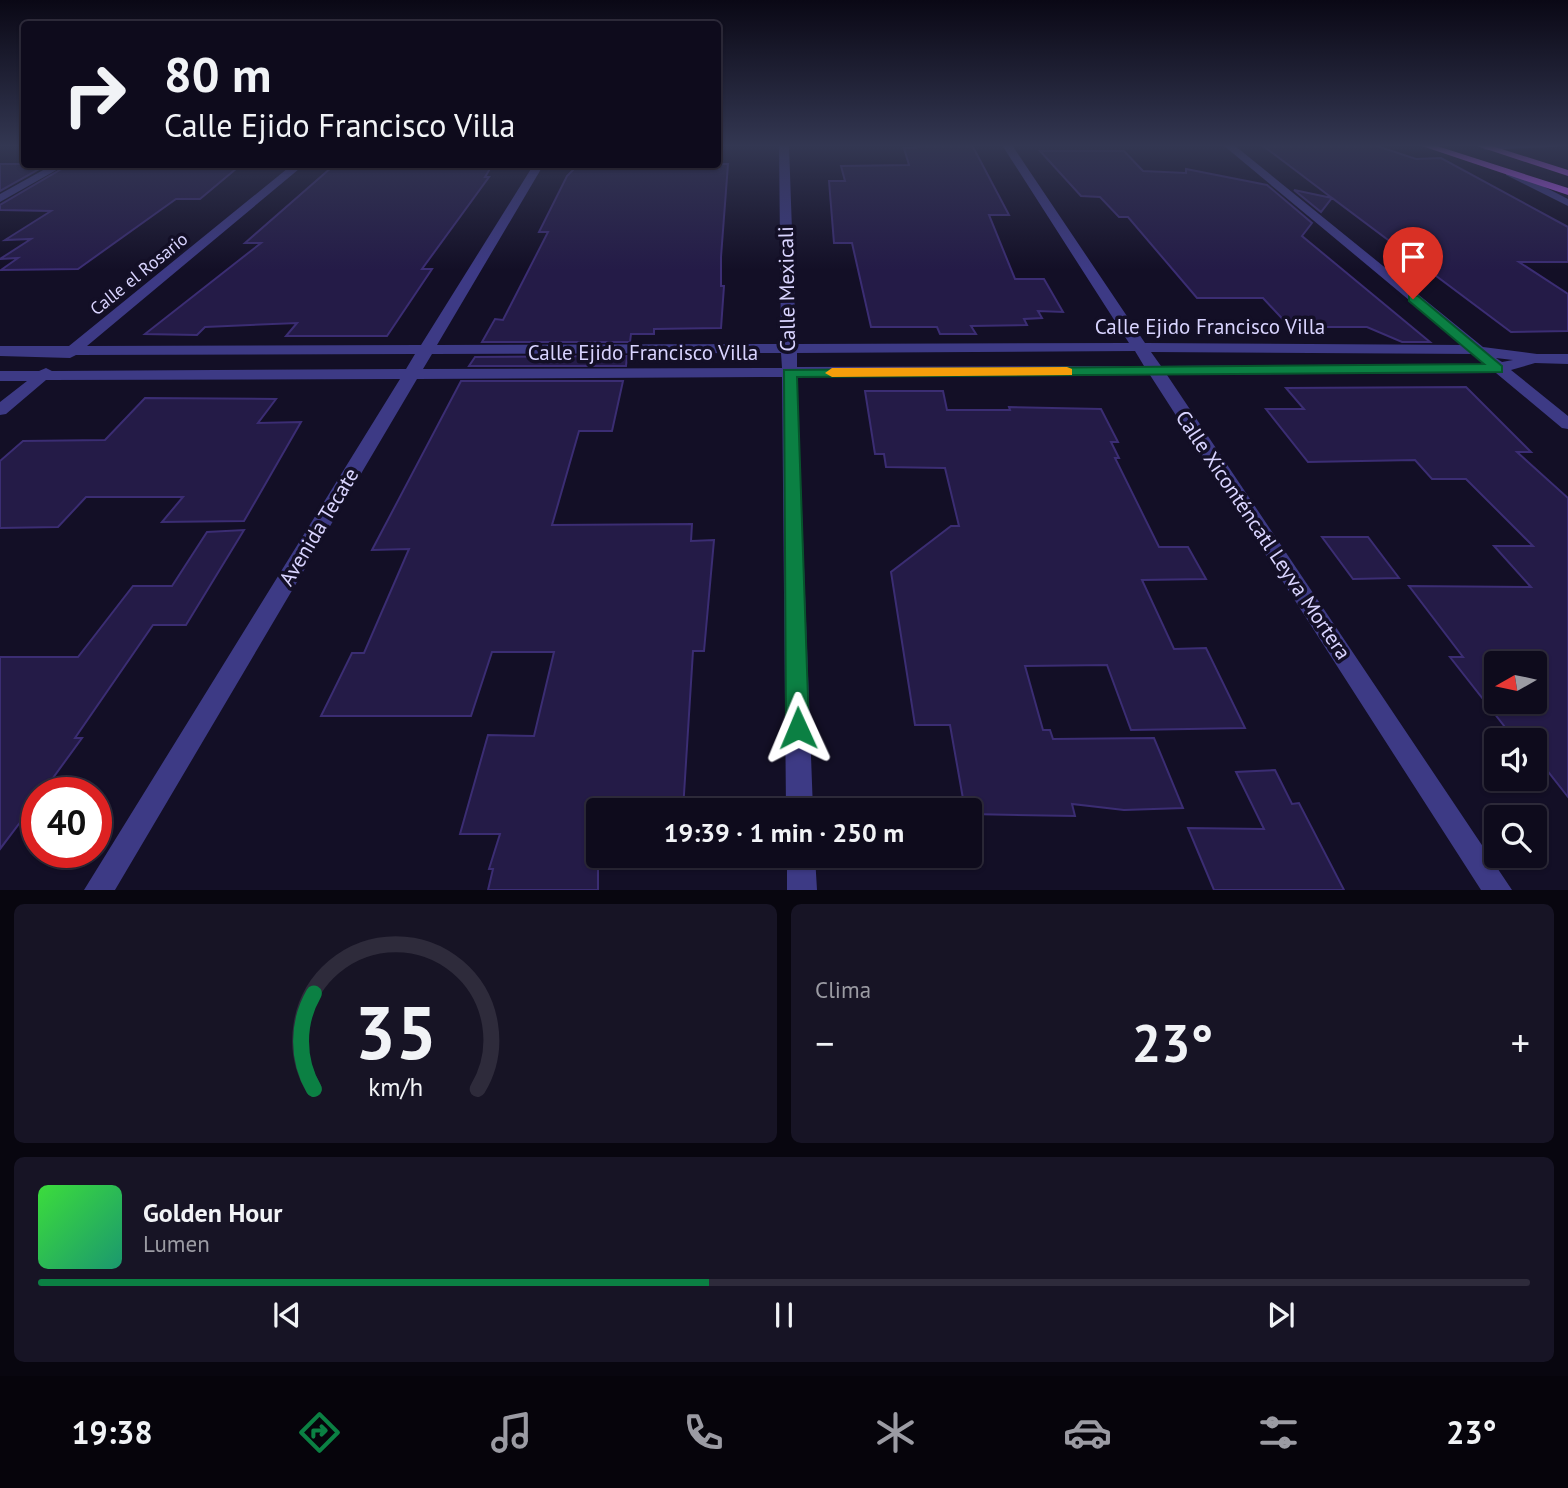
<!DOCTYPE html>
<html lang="es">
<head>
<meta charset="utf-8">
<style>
  :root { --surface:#0e0b1c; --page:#171425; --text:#f1f3f6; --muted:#9b9ba3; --line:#2e2b3b; --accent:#0b8043 }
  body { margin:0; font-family:"PT Sans",sans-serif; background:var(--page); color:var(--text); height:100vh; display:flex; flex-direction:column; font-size:26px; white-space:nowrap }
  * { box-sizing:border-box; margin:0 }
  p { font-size:23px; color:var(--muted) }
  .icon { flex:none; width:38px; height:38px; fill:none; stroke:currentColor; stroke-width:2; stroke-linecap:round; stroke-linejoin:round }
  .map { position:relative; height:890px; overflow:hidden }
  .panel { display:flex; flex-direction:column; gap:14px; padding:14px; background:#08060f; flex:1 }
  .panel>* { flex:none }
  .hud { position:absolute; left:21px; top:21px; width:700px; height:147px; border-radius:7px; box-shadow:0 2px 5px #0004,0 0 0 2px var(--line); background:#0e0b1c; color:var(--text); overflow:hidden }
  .needle { width:46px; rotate:261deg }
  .controls { position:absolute; left:1484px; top:651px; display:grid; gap:14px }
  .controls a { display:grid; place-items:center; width:63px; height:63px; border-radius:7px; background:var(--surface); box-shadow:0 2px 5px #0004,0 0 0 2px var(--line); font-size:35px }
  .speed { position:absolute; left:21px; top:777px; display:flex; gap:14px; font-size:35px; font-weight:700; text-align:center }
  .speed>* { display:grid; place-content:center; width:91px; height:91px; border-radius:50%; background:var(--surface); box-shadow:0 2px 5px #0004,0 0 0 2px var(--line); line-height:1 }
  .speed .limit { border:10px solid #d22; background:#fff; color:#111 }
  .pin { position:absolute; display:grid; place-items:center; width:60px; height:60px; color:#fff; margin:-72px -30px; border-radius:50% 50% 50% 0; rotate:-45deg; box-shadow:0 0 7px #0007 }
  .pin .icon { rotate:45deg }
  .me { position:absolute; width:77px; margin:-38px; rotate:359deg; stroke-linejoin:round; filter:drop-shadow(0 0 5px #0008) }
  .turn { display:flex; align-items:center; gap:24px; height:147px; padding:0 28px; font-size:32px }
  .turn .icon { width:91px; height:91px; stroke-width:2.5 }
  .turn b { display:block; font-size:49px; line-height:60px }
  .big { font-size:52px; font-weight:700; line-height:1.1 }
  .panel .tile { flex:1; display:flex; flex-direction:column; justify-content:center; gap:10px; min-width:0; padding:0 24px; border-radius:10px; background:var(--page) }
  .panel .dial { align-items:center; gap:0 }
  .dial svg { height:182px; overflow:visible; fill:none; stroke:var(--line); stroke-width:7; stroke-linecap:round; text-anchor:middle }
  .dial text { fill:var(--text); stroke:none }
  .song { display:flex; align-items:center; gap:21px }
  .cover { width:84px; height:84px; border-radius:10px; background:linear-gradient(135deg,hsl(120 70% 55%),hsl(160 70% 35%)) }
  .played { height:7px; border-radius:4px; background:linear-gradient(90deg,var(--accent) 45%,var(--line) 45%) }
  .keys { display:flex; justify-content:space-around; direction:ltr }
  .heat { display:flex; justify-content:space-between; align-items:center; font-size:38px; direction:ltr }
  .panel .tiles { flex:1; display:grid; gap:14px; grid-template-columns:1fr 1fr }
  .tile:last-child { grid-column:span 2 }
  .trip { position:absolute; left:586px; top:798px; width:396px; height:70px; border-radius:7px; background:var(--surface); box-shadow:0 2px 5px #0004,0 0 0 2px var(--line); font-weight:700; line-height:70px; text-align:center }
  .menu { display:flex; height:112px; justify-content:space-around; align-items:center; background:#06040b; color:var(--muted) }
  .menu .icon { width:49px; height:49px }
  .menu .on { color:var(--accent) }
  .menu b { font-size:32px; color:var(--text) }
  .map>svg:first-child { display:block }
</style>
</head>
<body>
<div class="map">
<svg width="1568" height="890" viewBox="0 0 1568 890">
  <rect width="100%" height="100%" fill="#130f26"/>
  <!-- building -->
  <path fill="#241b47" stroke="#3b2d73" stroke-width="2" fill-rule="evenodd" d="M915 145H972L1009 215H989L1015 279H1044L1063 312 1038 311 1042 318 1024 319 1027 325 971 326 976 334H940L937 327H871L852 243H834L829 181H845L841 166 909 165 904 148H916Z
    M1262 145H1374L1416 159 1441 158 1568 227V262H1519L1568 294V331L1511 332 1332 198 1321 212 1294 190 1332 198Z
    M1040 151H1124L1143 171 1186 173V169L1267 185 1312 223 1302 236 1430 342H1402L1367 327H1290L1263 298H1197L1128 217H1119L1100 197 1081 196Z
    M0 164H48L0 191Z
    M70 164H201L196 168H237L200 199H176L78 269 1 270 18 258 0 259 31 239 5 240 51 211 0 210V205Z
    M368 164 491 167 485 177H489L422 269H432L387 336H286L297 323 205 327 197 335 145 334 261 243H245L332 167Z
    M595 164H728L721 257V286H724L721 328 654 329V334H631L630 342H482L495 319 503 320 548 232H539L567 176 575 168 595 167Z
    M627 356 626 366H469L475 357Z
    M461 381H623L612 431H579L552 525 692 524 691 541 714 540 704 651H693L683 810H598V890H488L493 869H489L500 834H460L488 735 534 736 554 652H492L471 716H321L352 653H364L409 549 372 550Z
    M1466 387 1531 452H1517L1568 498V797L1535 755V740H1523L1513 727H1505L1450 657H1463L1409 586 1531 587 1494 546H1533L1466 479H1432L1415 460 1308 462 1266 409H1304L1286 388ZM1496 663H1535V702H1496Z
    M865 391H943L947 410H1010L1009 407 1101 409 1118 442H1111L1119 458H1115L1159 547H1188L1206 579 1142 580 1174 649 1206 648 1245 728 1131 730 1107 665 1025 666 1043 730H1050L1053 739 1154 738 1183 808 1124 810 1072 804 1075 816 970 814V810H965L950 725H915L891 572 951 526H959L945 468 886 467 884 454H875Z
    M145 398 276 399 258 423 301 422 244 521 162 522 183 497H86L58 527 0 528V461L23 441 105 440Z
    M244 530 186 625H153L75 738H82L42 793H37V800L0 849V657H78L133 586H172L207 532Z
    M1322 537H1368L1399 578 1353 579Z
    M1275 770 1292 804 1299 803 1344 890H1214L1188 828 1264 829 1236 772Z"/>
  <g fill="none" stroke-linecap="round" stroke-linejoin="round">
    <!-- minor -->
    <path fill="#3d3a85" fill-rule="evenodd" d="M779 145H789L796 344 1129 343 1002 145H1012L1145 343 1463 345 1223 145H1234L1483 347 1537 354H1568V364L1535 363 1511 370 1568 416V429L1562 428 1496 373 1167 375 1512 890H1481L1150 375 797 377 813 810H786L782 377 417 379 115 890H84L400 379 46 380 6 414 0 415V402L27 381H0V371H39L46 368 52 371 406 369 415 354 76 355 70 358 0 356V346H69L293 164H305L87 346 421 345 534 164H544L437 345 781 344ZM1135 351 1144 366 797 367V353ZM1151 352 1474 354 1485 364 1161 366ZM781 353 782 368 423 369 432 354ZM1496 358 1513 360 1502 362Z
      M1483 145H1568V146L1486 150 1483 149Z
      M54 164H67L0 202V194Z
      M1506 171H1514L1568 199V206L1506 175Z
      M787 856H815L817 890H787Z"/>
    <!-- major -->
    <path fill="#c25bff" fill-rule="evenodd" d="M1419 145H1434L1568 188V195Z
      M1474 145H1489L1568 170V176Z"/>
  </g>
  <!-- sky -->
  <linearGradient id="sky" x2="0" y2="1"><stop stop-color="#0a0815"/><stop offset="0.54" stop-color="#333752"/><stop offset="1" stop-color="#333752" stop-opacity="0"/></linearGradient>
  <rect width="1568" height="270" fill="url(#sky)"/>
  <!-- route -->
  <path fill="#0b8043" stroke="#07532c" stroke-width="2" d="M1409 296H1418L1502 366V372L797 377 809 728 806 735 798 738 790 735 786 728 784 370 1484 364 1409 301Z"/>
  <!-- slow -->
  <path fill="#f59e0b" d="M1067 367 1072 369V375L832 377 825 373 832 368Z"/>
  <g text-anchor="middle" stroke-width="7" stroke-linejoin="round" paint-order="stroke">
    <!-- far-street labels -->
    <g font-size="18" fill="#d9d4ff" stroke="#130f26">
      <text transform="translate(139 274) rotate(-39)" y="6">Calle el Rosario</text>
    </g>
    <!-- street labels -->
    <g font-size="21" fill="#d9d4ff" stroke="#130f26">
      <text transform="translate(787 289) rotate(-91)" y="7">Calle Mexicali</text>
      <text x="1210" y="334">Calle Ejido Francisco Villa</text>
      <text x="643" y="360">Calle Ejido Francisco Villa</text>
      <text transform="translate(319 527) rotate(-59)" y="7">Avenida Tecate</text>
      <text transform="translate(1263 535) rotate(56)" y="7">Calle Xiconténcatl Leyva Mortera</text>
    </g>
  </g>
</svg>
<div class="controls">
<a><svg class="needle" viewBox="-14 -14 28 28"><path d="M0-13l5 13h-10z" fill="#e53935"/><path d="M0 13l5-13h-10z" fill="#9b9ba3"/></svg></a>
<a><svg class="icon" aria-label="sound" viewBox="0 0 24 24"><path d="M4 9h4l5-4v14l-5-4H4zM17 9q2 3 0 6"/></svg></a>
<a><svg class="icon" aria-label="search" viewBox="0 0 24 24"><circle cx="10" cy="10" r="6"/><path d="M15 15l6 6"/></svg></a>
</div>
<div class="speed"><div class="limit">40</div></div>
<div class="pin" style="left:1413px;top:299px;background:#d93025"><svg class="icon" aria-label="arrive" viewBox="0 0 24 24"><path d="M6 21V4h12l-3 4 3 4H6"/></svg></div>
<svg class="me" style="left:798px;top:728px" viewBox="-20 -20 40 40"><path d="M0-17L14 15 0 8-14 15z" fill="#0b8043" stroke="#fff" stroke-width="4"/></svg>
<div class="trip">19:39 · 1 min · 250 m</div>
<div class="hud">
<div class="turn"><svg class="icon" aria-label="right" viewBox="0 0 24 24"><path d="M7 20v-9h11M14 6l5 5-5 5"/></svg><div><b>80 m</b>Calle Ejido Francisco Villa</div></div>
</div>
</div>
<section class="panel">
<div class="tiles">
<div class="tile dial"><svg viewBox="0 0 100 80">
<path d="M14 69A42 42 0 1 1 86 69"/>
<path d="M14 69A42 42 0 0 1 14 27" stroke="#0b8043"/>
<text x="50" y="56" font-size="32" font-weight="700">35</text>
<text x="50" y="72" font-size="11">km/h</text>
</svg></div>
<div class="tile"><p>Clima</p>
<div class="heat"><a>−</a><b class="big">23°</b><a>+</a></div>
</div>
<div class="tile">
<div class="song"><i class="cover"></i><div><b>Golden Hour</b><p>Lumen</p></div></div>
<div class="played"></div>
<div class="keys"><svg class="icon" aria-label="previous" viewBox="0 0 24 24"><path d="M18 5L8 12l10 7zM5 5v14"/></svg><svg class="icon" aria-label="pause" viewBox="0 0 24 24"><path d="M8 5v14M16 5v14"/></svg><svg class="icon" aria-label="next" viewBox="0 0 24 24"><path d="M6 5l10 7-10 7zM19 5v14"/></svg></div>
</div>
</div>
</section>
<nav class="menu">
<b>19:38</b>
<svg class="icon on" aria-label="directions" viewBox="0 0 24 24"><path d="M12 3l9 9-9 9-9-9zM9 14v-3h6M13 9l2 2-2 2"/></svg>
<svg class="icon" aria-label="music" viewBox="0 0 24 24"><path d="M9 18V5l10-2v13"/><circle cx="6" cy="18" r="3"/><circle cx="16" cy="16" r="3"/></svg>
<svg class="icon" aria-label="phone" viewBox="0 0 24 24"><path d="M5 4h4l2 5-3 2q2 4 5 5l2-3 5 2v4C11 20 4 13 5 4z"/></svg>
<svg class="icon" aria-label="climate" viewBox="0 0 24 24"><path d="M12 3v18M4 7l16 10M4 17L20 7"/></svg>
<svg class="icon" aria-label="car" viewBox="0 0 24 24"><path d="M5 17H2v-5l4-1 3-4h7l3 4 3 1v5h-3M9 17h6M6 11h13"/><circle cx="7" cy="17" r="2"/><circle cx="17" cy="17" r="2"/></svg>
<svg class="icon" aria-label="filters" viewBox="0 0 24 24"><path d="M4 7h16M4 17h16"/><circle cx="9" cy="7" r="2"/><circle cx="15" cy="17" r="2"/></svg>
<b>23°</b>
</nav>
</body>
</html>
